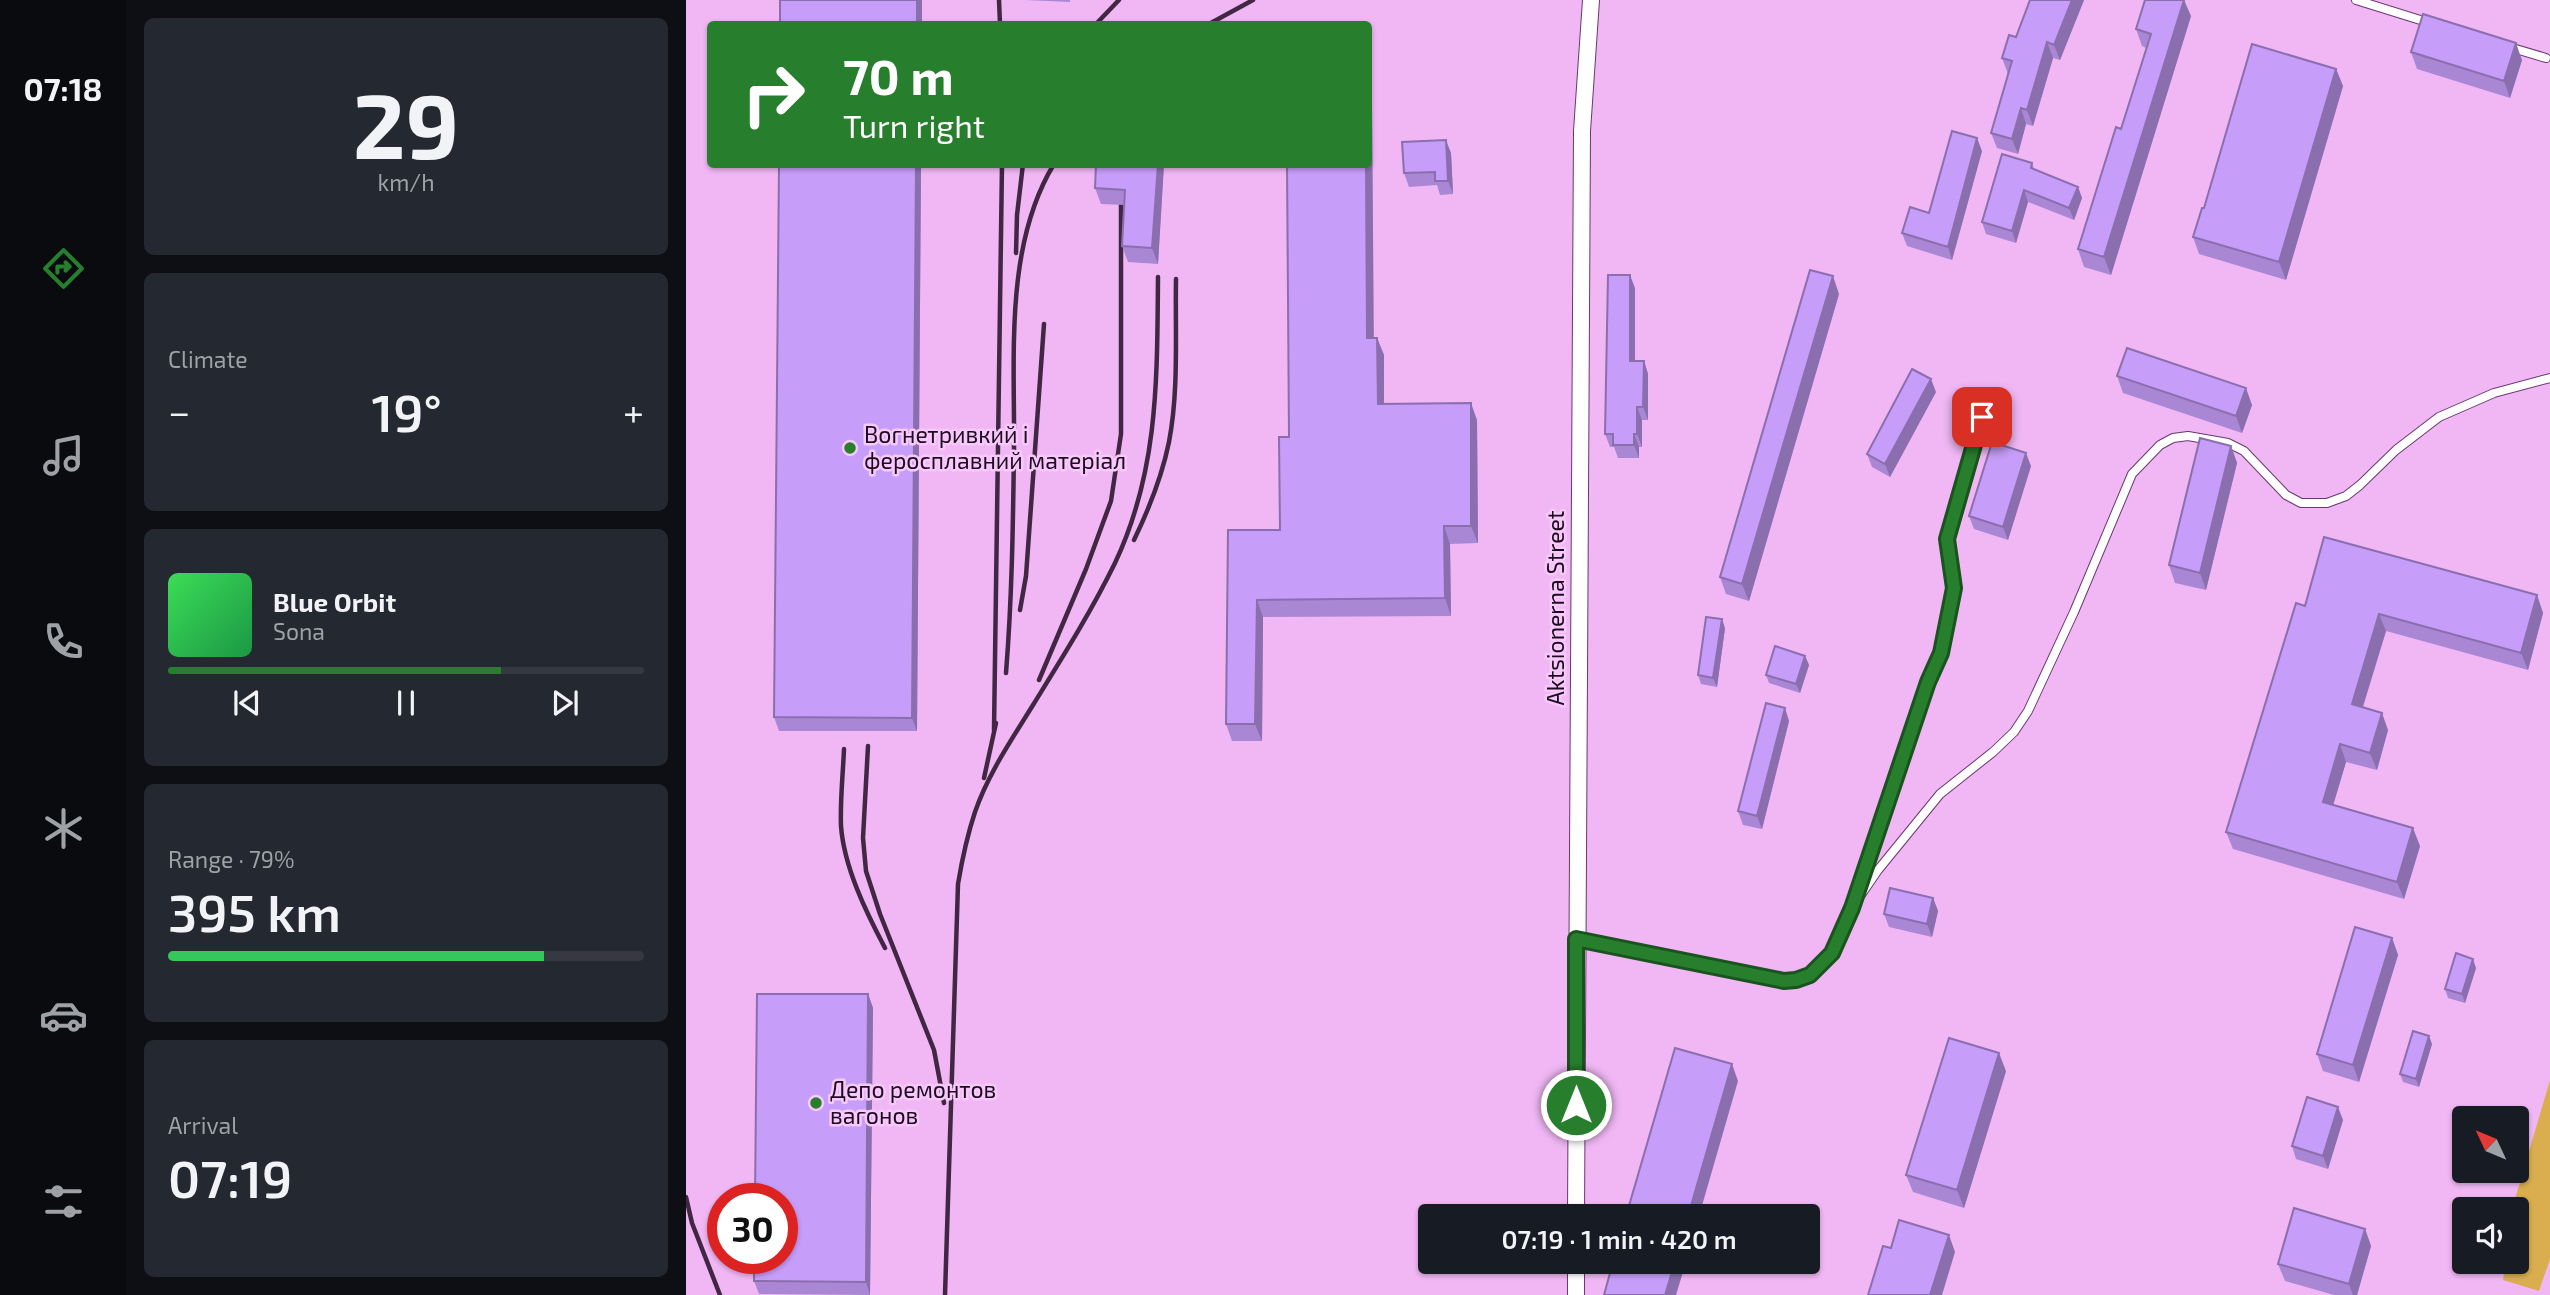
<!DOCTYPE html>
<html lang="en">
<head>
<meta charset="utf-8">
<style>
  :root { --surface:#171b24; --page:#242831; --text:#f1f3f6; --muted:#9ea1a6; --line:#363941; --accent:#277f2d }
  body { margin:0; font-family:"Exo 2",sans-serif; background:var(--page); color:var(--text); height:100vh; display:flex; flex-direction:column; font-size:26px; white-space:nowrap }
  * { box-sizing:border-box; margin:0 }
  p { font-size:23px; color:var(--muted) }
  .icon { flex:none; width:38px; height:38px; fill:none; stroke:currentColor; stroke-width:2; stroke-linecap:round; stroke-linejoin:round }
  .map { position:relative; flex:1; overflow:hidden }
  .panel { display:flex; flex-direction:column; gap:18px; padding:18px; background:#0d0f14; width:560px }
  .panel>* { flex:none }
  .guide { position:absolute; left:21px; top:21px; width:665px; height:147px; border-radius:7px; box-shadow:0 2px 5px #0004; background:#277f2d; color:#fff; overflow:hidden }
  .needle { width:46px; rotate:314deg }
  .tools { position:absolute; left:1766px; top:1106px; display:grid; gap:14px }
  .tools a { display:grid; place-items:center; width:77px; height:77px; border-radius:7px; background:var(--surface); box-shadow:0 2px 5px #0004; font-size:35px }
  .speed { position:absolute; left:21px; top:1183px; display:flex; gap:14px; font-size:35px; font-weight:700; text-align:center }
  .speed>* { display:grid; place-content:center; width:91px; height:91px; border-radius:50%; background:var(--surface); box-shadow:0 2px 5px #0004; line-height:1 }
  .speed .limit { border:10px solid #d22; background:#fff; color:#111 }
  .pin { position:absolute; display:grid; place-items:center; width:60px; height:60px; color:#fff; margin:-30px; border-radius:14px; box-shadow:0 4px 10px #0006 }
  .me { position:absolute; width:77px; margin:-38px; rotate:0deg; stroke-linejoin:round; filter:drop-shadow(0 0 5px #0008) }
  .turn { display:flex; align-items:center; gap:24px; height:147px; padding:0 21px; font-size:32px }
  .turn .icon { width:91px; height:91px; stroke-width:2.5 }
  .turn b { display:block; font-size:49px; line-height:60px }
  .big { font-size:52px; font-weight:600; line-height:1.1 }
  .panel .widget { flex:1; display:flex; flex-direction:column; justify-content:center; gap:10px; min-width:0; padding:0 24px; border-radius:10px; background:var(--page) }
  .panel .dial { align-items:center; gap:0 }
  .dial b { font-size:91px; line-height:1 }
  .song { display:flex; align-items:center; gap:21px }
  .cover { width:84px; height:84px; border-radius:10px; background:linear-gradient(135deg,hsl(130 70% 55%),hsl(140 70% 35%)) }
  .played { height:7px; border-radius:4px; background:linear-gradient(90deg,var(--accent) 70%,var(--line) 70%) }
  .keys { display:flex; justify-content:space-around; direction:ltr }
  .heat { display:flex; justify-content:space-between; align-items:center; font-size:38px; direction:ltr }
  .charge { height:10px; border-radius:5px; background:linear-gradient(90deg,#34c759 79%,var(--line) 0) }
  .trip { position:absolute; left:732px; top:1204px; width:402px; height:70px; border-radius:7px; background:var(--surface); box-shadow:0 2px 5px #0004; font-weight:600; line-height:70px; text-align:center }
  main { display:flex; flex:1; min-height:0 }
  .tab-bar { display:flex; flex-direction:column; width:126px; justify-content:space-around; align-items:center; background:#090b0e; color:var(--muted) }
  .tab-bar .icon { width:49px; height:49px }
  .tab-bar .active { color:var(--accent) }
  .tab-bar b { font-size:32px; color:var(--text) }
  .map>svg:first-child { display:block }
</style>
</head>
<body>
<main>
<nav class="tab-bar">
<b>07:18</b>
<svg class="icon active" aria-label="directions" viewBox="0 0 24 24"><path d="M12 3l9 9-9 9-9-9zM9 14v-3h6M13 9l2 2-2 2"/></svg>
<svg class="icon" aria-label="music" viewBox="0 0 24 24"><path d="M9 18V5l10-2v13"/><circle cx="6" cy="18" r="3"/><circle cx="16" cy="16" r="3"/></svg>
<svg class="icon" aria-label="phone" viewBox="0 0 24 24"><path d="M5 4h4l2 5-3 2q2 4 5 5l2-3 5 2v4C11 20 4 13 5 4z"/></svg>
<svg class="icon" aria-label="climate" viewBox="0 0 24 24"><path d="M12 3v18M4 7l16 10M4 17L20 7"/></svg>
<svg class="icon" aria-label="car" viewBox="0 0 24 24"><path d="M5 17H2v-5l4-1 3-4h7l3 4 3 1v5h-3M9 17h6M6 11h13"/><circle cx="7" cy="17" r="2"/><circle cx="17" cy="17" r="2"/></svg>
<svg class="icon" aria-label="filters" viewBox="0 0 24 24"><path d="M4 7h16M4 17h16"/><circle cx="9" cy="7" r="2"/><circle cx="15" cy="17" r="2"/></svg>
</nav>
<section class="panel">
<div class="widget dial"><b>29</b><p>km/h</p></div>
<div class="widget"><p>Climate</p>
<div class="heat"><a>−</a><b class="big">19°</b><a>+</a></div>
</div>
<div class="widget">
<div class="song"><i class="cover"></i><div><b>Blue Orbit</b><p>Sona</p></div></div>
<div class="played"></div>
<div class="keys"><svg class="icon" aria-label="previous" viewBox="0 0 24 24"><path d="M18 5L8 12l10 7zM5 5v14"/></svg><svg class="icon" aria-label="pause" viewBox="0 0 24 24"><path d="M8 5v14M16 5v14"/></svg><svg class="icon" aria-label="next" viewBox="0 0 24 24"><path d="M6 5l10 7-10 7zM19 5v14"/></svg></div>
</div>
<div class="widget"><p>Range · 79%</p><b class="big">395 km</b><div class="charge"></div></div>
<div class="widget"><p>Arrival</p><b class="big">07:19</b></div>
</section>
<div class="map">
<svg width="1864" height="1295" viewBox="0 0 1864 1295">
  <rect width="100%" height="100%" fill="#f0b7f4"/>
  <!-- green -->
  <path fill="#daae4f" d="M1864 1080V1259L1853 1291 1817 1280 1820 1262H1830V1209H1826Z"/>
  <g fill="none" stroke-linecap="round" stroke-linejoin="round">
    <defs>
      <path id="service" d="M1670 0 1744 23
        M1823 47 1860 58
        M1170 896 1242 682 1255 653 1268 588 1261 539 1296 417
        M890 939 1098 981 1110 980 1124 975 1136 965 1146 953 1166 908 1192 870 1254 794 1307 752 1328 732 1342 711 1388 612 1446 474 1474 445 1487 438 1502 436 1542 443 1558 451 1600 495 1615 503H1641L1660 496 1674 485 1710 450 1753 417 1808 393 1864 378"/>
      <path id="minor" d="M890 1216 896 131 905 0
        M890 1295V1262"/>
    </defs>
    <!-- service casing -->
    <use href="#service" stroke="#69386e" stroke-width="10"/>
    <!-- minor casing -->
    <use href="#minor" stroke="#69386e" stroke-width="18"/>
    <!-- service -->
    <use href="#service" stroke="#fff" stroke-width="8"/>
    <!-- minor -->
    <use href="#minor" stroke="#fff" stroke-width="16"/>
    <!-- rail -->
    <path stroke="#412744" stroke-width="4.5" d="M313 0 314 24
      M410 24 433 0
      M523 24 567 0
      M330 253 331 215 337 164
      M448 540C463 509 476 476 483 442 493 390 489 333 490 279
      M334 610 340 576 358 324
      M320 673C326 598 327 525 328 450 329 358 318 246 368 164
      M353 680 400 569 425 501 435 434V205
      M308 730 316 164
      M182 746 177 838 180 871 194 914 248 1050 258 1103
      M158 749C157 774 154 800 155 826 158 867 180 912 199 948
      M298 778 310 723
      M0 1197 6 1223 34 1295
      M259 1295 272 884C276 860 281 836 289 812 302 774 326 739 347 705 376 658 405 612 429 563 473 470 471 377 472 277"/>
  </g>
  <!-- wall -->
  <path fill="#aa87d5" d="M339 0H384V2Z
    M1344 0H1398L1374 60 1367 58 1347 126 1340 124 1332 154 1311 148 1305 133 1322 74 1316 58 1330 37Z
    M1505 16 1425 275 1398 267 1392 249 1435 129 1460 48 1456 46 1450 29Z
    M1725 52 1836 60 1824 98 1731 69Z
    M1650 69 1657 86 1600 280 1513 254 1507 237 1518 208Z
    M686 104 687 338H691L698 355V404L791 420 792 543 764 544 765 616 577 617 576 741H546L540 724 542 530H594L603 437Z
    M1296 151 1266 260 1221 246 1216 233 1243 213Z
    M765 153 767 194 754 195 751 185 723 187 718 173Z
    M1346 163 1348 169 1392 187 1396 198 1388 220 1342 202 1330 243 1300 234 1296 222Z
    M93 164H235L231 731H93L88 717Z
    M478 164 472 264 442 262 436 246 438 205 415 204 409 188Z
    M949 288V361H958L962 374V420H956V447H953V458H932L928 447H924L919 434Z
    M1153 294 1063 601 1040 594 1034 577Z
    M1431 376 1566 405 1556 433 1437 393Z
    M1250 392 1204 477 1186 467 1181 454Z
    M1545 446 1551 463 1520 590 1489 583 1483 565Z
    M1345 466 1322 540 1288 529 1283 516Z
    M1851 595 1857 613 1842 670 1700 631 1677 707 1702 730 1691 770 1660 762 1647 805 1734 846 1718 899 1547 849 1540 832 1619 606Z
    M1039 628 1031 687 1015 684 1012 675Z
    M1119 656 1123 665 1114 693 1083 683 1080 675Z
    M1103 721 1076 829 1057 825 1052 811Z
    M1247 898 1252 911 1246 937 1203 927 1198 914Z
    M1706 938 1712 955 1673 1082 1637 1071 1631 1054Z
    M1790 968 1779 1003 1762 998 1759 989Z
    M182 994 187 1008 184 1295 73 1294 68 1281Z
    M1746 1044 1733 1087 1717 1082 1714 1074Z
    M1320 1071 1278 1208 1227 1192 1220 1175Z
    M1657 1120 1642 1169 1610 1159 1606 1146Z
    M1679 1229 1685 1246 1671 1295H1648L1599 1281 1592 1264Z"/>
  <!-- shaded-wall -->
  <path fill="#8b6eae" d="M231 0H236V24H231Z
    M1386 0H1398L1374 60 1368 45Z
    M1498 0 1505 16 1425 275 1418 257Z
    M1361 42 1367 58 1347 126 1341 110Z
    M1830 43 1836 60 1824 98 1818 81Z
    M1650 69 1657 86 1600 280 1593 262Z
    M682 94 686 104 688 355 681 338 680 164H682Z
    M1335 108 1340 124 1332 154 1326 139Z
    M1291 138 1296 151 1266 260 1262 247Z
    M760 140 765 153 767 194 762 181Z
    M230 164H235L231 731 226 718Z
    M472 164H478L472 264 466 248Z
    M1392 187 1396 198 1388 220 1383 208Z
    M1338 190 1342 202 1330 243 1326 231Z
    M944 275 949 288V374L944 361Z
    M1147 276 1153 294 1063 601 1056 584Z
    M691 338 698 355V421L692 404Z
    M958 361 962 374V420L957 407Z
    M1245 379 1250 392 1204 477 1199 464Z
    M1560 388 1566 405 1556 433 1550 416Z
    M785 403 791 420 792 543 785 526Z
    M951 407 956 420V447L951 434Z
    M948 434 953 447V458L948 445Z
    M1545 446 1551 463 1520 590 1514 573Z
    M1340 453 1345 466 1322 540 1317 527Z
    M758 526 764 544 765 616 759 598Z
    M1851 595 1857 613 1842 670 1835 653Z
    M571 600 577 617 576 741 569 724Z
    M1693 614 1700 631 1672 722 1666 704Z
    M1036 619 1039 628 1031 687 1027 678Z
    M1119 656 1123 665 1114 693 1110 684Z
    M1099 708 1103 721 1076 829 1071 816Z
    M1696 713 1702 730 1691 770 1684 753Z
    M1654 744 1660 762 1643 819 1637 802Z
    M1727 828 1734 846 1718 899 1711 882Z
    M1247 898 1252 911 1246 937 1241 924Z
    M1706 938 1712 955 1673 1082 1667 1065Z
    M1787 959 1790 968 1779 1003 1776 994Z
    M182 994 187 1008 184 1295 180 1282Z
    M1743 1036 1746 1044 1733 1087 1730 1079Z
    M1313 1053 1320 1071 1278 1208 1271 1190Z
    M1046 1064 1052 1081 1013 1216H1002Z
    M1652 1107 1657 1120 1642 1169 1637 1156Z
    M1679 1229 1685 1246 1671 1295H1667L1663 1284Z
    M1263 1235 1269 1252 1256 1295H1244Z
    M989 1262H1000L990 1295H979Z"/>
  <!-- building -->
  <path fill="#c69df8" stroke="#8b6eae" stroke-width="2" d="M94 0H231V24H94Z
    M1344 0H1386L1368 45 1361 42 1341 110 1335 108 1326 139 1305 133 1326 61 1316 58 1323 35 1330 37Z
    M1459 0H1498L1418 257 1392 249 1430 127 1435 129 1465 34 1450 29Z
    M1737 14 1830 43 1818 81 1725 52Z
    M1566 44 1650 69 1593 262 1507 237 1516 208H1518Z
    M1266 131 1291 138 1262 247 1216 233 1224 207 1243 213Z
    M760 140 762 181H749V172L718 173 716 142Z
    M1316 154 1346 163 1345 168 1392 187 1383 208 1338 190 1326 231 1296 222Z
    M93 164H230L226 718 88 717Z
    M410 164H472L466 248 436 246 439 190 409 188Z
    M601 164H680L681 338H691L692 404 785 403V526H758L759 598 571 600 569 724H540L542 530H594L593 437H603Z
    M1124 270 1147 276 1056 584 1034 577Z
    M922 275H944V361H958L957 407H951V434H948V445H927V434H919Z
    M1441 348 1560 388 1550 416 1431 376Z
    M1226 369 1245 379 1199 464 1181 454Z
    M1514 438 1545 446 1514 573 1483 565Z
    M1306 442 1340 453 1317 527 1283 516Z
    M1638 537 1851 595 1835 653 1693 614 1666 704 1696 713 1684 753 1654 744 1637 802 1727 828 1711 882 1540 832 1610 603 1619 606Z
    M1020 617 1036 619 1027 678 1012 675Z
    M1089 646 1119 656 1110 684 1080 675Z
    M1080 703 1099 708 1071 816 1052 811Z
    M1204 888 1247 898 1241 924 1198 914Z
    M1669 927 1706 938 1667 1065 1631 1054Z
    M1770 953 1787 959 1776 994 1759 989Z
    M71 994H182L180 1282 68 1281V1258H96V1199H69Z
    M1727 1031 1743 1036 1730 1079 1714 1074Z
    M1263 1038 1313 1053 1271 1190 1220 1175Z
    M989 1048 1046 1064 1002 1216H940Z
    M1621 1097 1652 1107 1637 1156 1606 1146Z
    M1608 1208 1679 1229 1663 1284 1592 1264Z
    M1213 1220 1263 1235 1244 1295H1182L1197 1246 1205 1248Z
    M927 1262H989L979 1295H918Z"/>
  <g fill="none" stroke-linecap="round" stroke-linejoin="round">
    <defs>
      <path id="route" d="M890 1105V939L1098 981 1110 980 1124 975 1146 953 1166 908 1242 682 1255 653 1268 588 1261 539 1296 417"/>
    </defs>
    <!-- route casing -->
    <use href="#route" stroke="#19531d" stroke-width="18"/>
    <!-- route -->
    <use href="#route" stroke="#277f2d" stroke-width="12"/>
  </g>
  <!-- markers -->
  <g fill="#277f2d" stroke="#f7c9fa" stroke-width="2.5">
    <circle cx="164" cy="448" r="7"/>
    <circle cx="130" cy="1103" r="7"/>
  </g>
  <g text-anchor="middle" stroke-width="5" stroke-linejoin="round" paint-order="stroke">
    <!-- poi labels -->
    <g font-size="23" fill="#1f0b21" stroke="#f7c9fa" text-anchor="start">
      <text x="178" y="443">Вогнетривкий і<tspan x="178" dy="26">феросплавний матеріал</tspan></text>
      <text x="144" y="1098">Депо ремонтов<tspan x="144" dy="26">вагонов</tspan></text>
    </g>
    <!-- street labels -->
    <g font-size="23" fill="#1f0b21" stroke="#f7c9fa">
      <text transform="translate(870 608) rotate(-90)" y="8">Aktsionerna Street</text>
    </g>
  </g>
</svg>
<div class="tools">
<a><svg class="needle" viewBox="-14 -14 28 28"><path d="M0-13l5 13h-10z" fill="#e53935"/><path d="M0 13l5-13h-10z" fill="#9ea1a6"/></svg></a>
<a><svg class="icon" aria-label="sound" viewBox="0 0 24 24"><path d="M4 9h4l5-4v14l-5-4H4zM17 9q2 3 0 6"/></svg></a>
</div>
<div class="speed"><div class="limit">30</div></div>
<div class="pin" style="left:1296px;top:417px;background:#d93025"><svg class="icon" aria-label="arrive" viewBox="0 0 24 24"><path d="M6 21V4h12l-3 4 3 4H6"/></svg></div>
<svg class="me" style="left:890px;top:1105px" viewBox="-20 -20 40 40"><circle r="17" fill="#277f2d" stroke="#fff" stroke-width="3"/><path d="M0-11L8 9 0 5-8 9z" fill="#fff"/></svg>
<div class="trip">07:19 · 1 min · 420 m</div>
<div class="guide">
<div class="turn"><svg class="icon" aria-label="right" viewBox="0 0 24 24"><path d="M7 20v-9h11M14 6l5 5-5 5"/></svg><div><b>70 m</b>Turn right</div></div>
</div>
</div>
</main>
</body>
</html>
